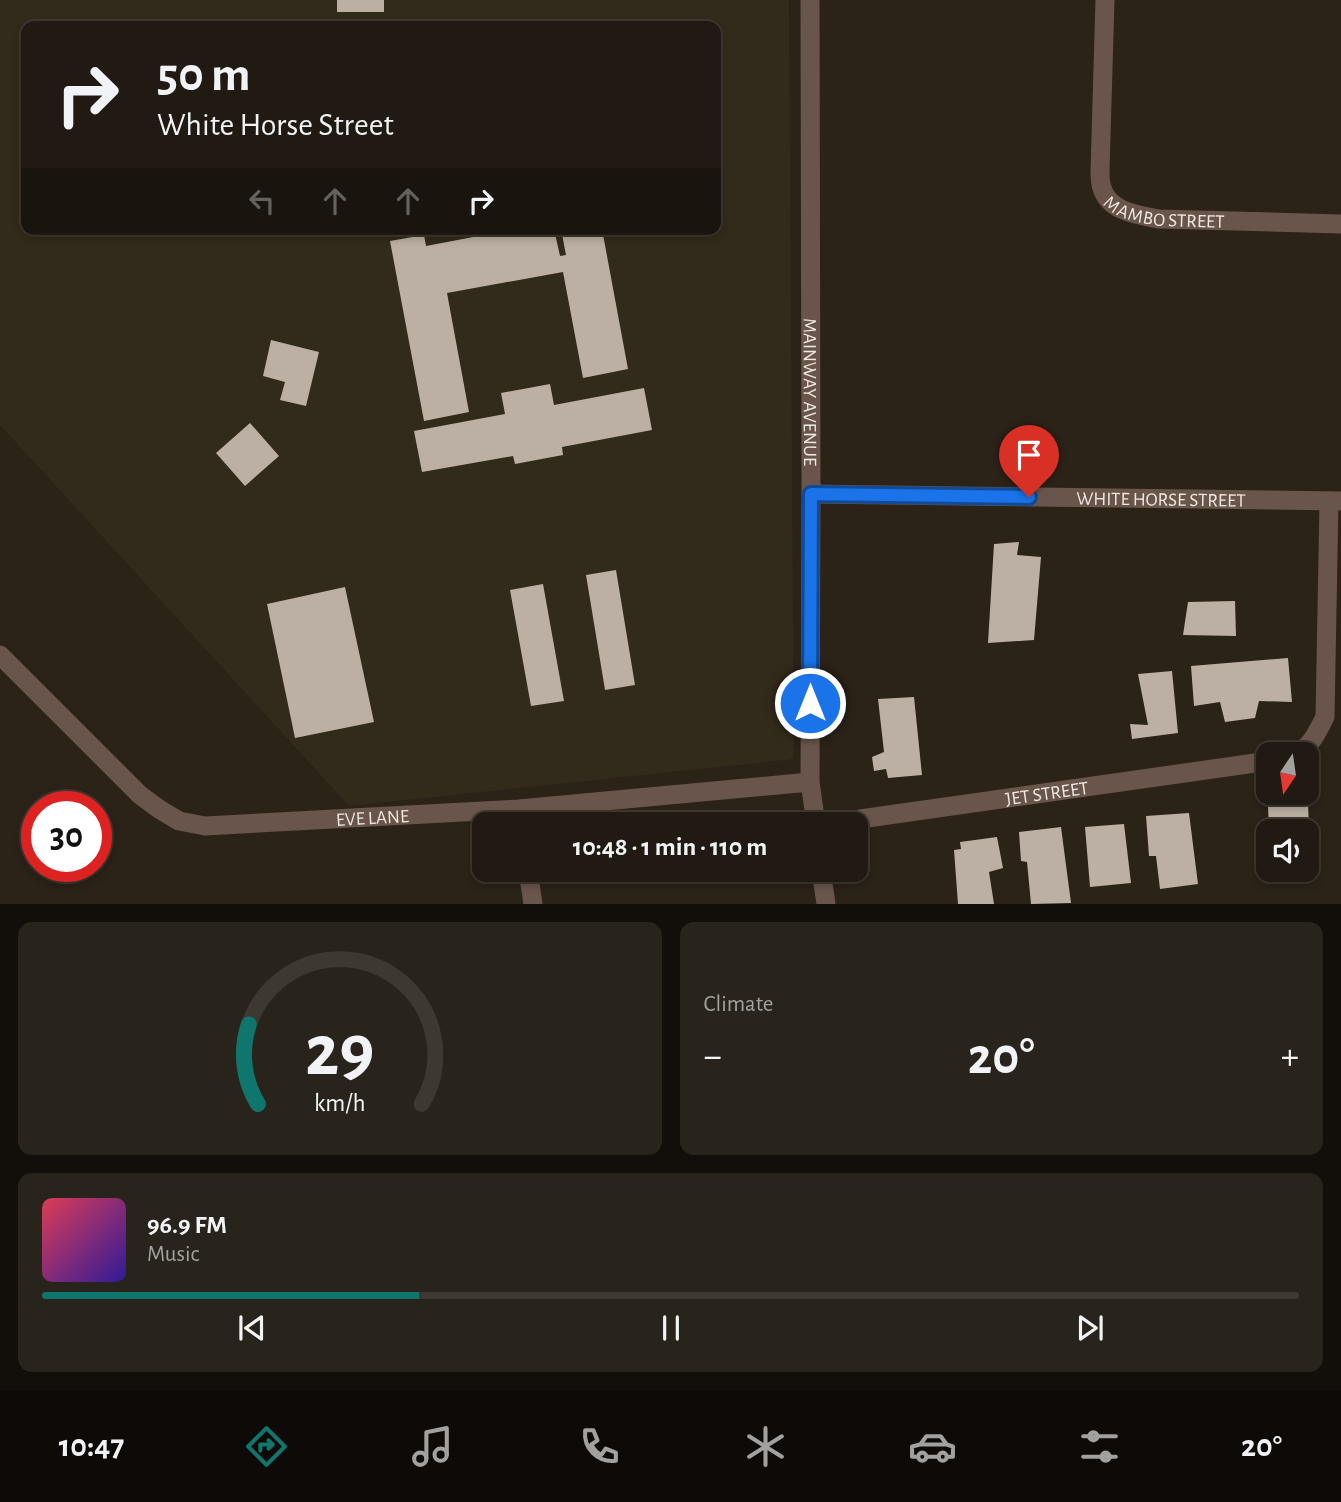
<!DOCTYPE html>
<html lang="en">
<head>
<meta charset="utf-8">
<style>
  :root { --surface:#201a12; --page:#28231b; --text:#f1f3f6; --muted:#a2a19f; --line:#3d3832; --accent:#0f766e }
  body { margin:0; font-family:"Alegreya Sans",sans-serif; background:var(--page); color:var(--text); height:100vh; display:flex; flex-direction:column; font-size:26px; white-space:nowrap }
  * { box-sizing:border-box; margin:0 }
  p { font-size:23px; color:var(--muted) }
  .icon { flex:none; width:38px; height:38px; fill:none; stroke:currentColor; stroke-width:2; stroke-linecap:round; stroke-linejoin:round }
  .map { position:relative; height:904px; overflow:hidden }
  .panel { display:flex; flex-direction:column; gap:18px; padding:18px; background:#120e0a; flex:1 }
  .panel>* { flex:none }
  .hud { position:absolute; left:21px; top:21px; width:700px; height:214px; border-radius:14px; box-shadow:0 4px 10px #0003,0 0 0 2px var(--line); background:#201a12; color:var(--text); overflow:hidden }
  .needle { width:46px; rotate:193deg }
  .controls { position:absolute; left:1256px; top:742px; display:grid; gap:14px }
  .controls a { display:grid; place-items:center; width:63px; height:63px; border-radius:14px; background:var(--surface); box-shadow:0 4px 10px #0003,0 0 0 2px var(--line); font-size:35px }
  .speed { position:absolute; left:21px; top:791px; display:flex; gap:14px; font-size:35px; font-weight:700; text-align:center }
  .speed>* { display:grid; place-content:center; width:91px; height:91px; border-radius:50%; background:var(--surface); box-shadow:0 4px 10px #0003,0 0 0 2px var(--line); line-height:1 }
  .speed .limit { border:10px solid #d22; background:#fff; color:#111 }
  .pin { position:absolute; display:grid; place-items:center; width:60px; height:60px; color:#fff; margin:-72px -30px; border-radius:50% 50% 50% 0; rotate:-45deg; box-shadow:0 0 7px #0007 }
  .pin .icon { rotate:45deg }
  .me { position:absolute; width:77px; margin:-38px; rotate:0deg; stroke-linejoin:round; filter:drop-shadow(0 0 5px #0008) }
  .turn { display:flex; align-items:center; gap:24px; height:147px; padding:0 21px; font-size:32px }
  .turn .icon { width:91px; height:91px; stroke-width:2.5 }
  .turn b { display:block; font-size:49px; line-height:60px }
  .lanes { display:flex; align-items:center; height:66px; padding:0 21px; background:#0003; justify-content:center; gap:35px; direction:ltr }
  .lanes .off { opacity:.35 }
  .big { font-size:52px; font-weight:700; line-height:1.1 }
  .panel .widget { flex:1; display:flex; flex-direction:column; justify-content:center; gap:10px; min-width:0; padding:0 24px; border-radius:14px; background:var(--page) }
  .panel .dial { align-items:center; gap:0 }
  .dial svg { height:182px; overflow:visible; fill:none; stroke:var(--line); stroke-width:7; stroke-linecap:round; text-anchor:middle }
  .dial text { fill:var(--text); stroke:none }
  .song { display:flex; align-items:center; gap:21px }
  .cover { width:84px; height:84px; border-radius:10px; background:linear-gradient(135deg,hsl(350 70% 55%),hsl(250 70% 35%)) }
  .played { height:7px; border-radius:4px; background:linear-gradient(90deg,var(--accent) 30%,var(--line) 30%) }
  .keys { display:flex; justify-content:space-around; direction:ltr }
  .heat { display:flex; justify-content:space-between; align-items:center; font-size:38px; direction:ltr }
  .panel .tiles { flex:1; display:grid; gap:18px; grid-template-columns:1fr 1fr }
  .widget:last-child { grid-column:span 2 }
  .trip { position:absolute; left:472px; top:812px; width:396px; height:70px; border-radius:14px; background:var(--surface); box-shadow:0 4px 10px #0003,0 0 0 2px var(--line); font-weight:700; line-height:70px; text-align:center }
  .tabs { display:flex; height:112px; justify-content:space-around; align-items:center; background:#0d0a07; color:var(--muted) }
  .tabs .icon { width:49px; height:49px }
  .tabs .on { color:var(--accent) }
  .tabs b { font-size:32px; color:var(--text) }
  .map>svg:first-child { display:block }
</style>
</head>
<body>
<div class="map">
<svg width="1341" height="904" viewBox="0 0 1341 904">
  <rect width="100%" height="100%" fill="#2b2218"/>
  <!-- education -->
  <path fill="#322a1a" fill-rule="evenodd" d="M0 0H789L794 759 349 806 0 425ZM26 26H716V229H26Z"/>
  <!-- building -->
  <path fill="#bbb0a3" d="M337 0H384V12H337Z
    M515 229H554L560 256 566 255 561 229H602L628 369 583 378 563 272 447 293 469 412 424 421 390 241 424 235 426 246Z
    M271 340 319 352 306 406 280 400 285 382 263 376Z
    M550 384 554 405 644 388 652 430 562 447 563 455 515 464 513 456 422 472 414 431 505 414 501 393Z
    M250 423 279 456 245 486 216 453Z
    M1019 542 1017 555 1041 557 1034 640 988 643 994 544Z
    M616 570 635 685 605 690 586 575Z
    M543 584 564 701 531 706 510 590Z
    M345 587 374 722 295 738 267 604Z
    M1235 601 1236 636 1183 635 1188 602Z
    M1288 658 1292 702 1259 701 1255 718 1225 722 1220 702 1194 706 1191 666Z
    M1172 671 1178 733 1132 739 1130 724 1148 725 1138 674Z
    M914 697 922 775 888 778 886 769 874 771 872 757 884 752 878 699Z
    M1308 802 1309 831H1269L1268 806Z
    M1189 813 1198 884 1160 889 1156 856H1149L1146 816Z
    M1124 824 1131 883 1090 887 1085 827Z
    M1061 827 1071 903 1031 904 1027 862 1021 861 1019 832Z
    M997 837 1003 868 989 872 994 904H958L954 850 961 849 960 842Z"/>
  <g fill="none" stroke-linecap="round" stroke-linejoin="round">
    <!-- minor -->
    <g stroke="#69554b" stroke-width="19">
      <path id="s1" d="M810 0 811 494 810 782 816 824"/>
      <path id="s2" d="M1105 0 1100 171C1100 176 1100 183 1102 188 1109 212 1139 215 1159 219L1341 224"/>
      <path id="s3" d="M811 494 1341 501"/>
      <path id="s4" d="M0 655 140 795 159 809 179 821 205 826 519 809 810 782"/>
      <path d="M1294 754C1311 748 1317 732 1325 717L1329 501"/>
      <path id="s5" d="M825 824 1269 761"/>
      <path d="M528 870 533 904"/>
      <path d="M821 870 826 904"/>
    </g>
  </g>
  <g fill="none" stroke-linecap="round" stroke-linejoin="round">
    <defs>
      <path id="route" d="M810 703 811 494 1029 497"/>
    </defs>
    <!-- route casing -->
    <use href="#route" stroke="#114b97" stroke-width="18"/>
    <!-- route -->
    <use href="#route" stroke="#1a73e8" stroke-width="12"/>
  </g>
  <g text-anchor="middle" stroke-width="7" stroke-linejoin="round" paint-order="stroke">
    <!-- street labels -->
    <g font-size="19" fill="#eee9e2" stroke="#21190f">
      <text dy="7" stroke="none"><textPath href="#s2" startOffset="261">MAMBO STREET</textPath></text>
      <text dy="7" stroke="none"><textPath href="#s1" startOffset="392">MAINWAY AVENUE</textPath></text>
      <text dy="7" stroke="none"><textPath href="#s3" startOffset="350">WHITE HORSE STREET</textPath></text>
      <text dy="7" stroke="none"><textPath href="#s5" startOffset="224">JET STREET</textPath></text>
      <text dy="7" stroke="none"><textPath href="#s4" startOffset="439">EVE LANE</textPath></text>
    </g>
  </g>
</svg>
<div class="controls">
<a><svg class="needle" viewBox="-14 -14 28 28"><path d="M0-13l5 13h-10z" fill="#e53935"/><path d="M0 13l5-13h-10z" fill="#a2a19f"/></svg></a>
<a><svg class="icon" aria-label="sound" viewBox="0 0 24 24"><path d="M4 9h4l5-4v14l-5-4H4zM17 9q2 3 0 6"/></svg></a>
</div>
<div class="speed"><div class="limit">30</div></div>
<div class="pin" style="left:1029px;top:497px;background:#d93025"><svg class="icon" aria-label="arrive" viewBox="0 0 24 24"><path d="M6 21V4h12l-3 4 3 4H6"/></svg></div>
<svg class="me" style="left:810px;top:703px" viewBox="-20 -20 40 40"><circle r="17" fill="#1a73e8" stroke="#fff" stroke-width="3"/><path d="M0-11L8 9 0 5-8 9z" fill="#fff"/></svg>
<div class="trip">10:48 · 1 min · 110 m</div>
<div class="hud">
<div class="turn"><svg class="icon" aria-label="right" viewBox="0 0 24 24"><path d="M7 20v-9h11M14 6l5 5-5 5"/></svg><div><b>50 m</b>White Horse Street</div></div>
<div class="lanes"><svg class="icon off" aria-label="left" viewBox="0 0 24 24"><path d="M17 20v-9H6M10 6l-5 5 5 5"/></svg><svg class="icon off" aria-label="ahead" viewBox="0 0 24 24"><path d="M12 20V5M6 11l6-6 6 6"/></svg><svg class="icon off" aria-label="ahead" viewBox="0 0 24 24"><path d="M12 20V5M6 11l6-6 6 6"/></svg><svg class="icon" aria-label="right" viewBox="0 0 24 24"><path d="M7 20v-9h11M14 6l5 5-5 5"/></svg></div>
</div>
</div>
<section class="panel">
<div class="tiles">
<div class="widget dial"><svg viewBox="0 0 100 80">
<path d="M14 69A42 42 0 1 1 86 69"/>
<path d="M14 69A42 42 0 0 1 10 34" stroke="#0f766e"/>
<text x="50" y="56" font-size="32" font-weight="700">29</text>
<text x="50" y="72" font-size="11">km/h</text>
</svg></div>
<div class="widget"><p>Climate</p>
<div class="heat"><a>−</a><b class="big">20°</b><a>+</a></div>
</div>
<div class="widget">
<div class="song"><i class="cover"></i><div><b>96.9 FM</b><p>Music</p></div></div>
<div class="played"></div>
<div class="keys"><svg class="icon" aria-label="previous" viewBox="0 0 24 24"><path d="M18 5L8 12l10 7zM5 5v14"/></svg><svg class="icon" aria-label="pause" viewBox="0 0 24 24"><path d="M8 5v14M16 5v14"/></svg><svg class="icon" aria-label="next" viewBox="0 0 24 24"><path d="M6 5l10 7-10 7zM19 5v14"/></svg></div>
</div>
</div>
</section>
<nav class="tabs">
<b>10:47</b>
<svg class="icon on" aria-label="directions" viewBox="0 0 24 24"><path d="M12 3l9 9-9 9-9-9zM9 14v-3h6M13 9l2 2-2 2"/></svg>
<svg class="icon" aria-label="music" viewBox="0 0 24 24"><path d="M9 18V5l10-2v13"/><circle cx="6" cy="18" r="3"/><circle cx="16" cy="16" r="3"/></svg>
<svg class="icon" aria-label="phone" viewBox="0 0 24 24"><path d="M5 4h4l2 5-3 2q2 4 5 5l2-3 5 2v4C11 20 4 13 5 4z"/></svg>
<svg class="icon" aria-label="climate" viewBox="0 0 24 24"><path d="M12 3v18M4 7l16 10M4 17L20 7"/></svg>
<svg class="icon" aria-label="car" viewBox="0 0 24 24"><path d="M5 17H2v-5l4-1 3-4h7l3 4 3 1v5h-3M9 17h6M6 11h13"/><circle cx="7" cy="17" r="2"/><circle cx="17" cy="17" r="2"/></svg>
<svg class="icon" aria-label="filters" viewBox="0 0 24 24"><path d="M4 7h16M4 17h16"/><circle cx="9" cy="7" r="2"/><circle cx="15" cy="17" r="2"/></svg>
<b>20°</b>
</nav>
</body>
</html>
